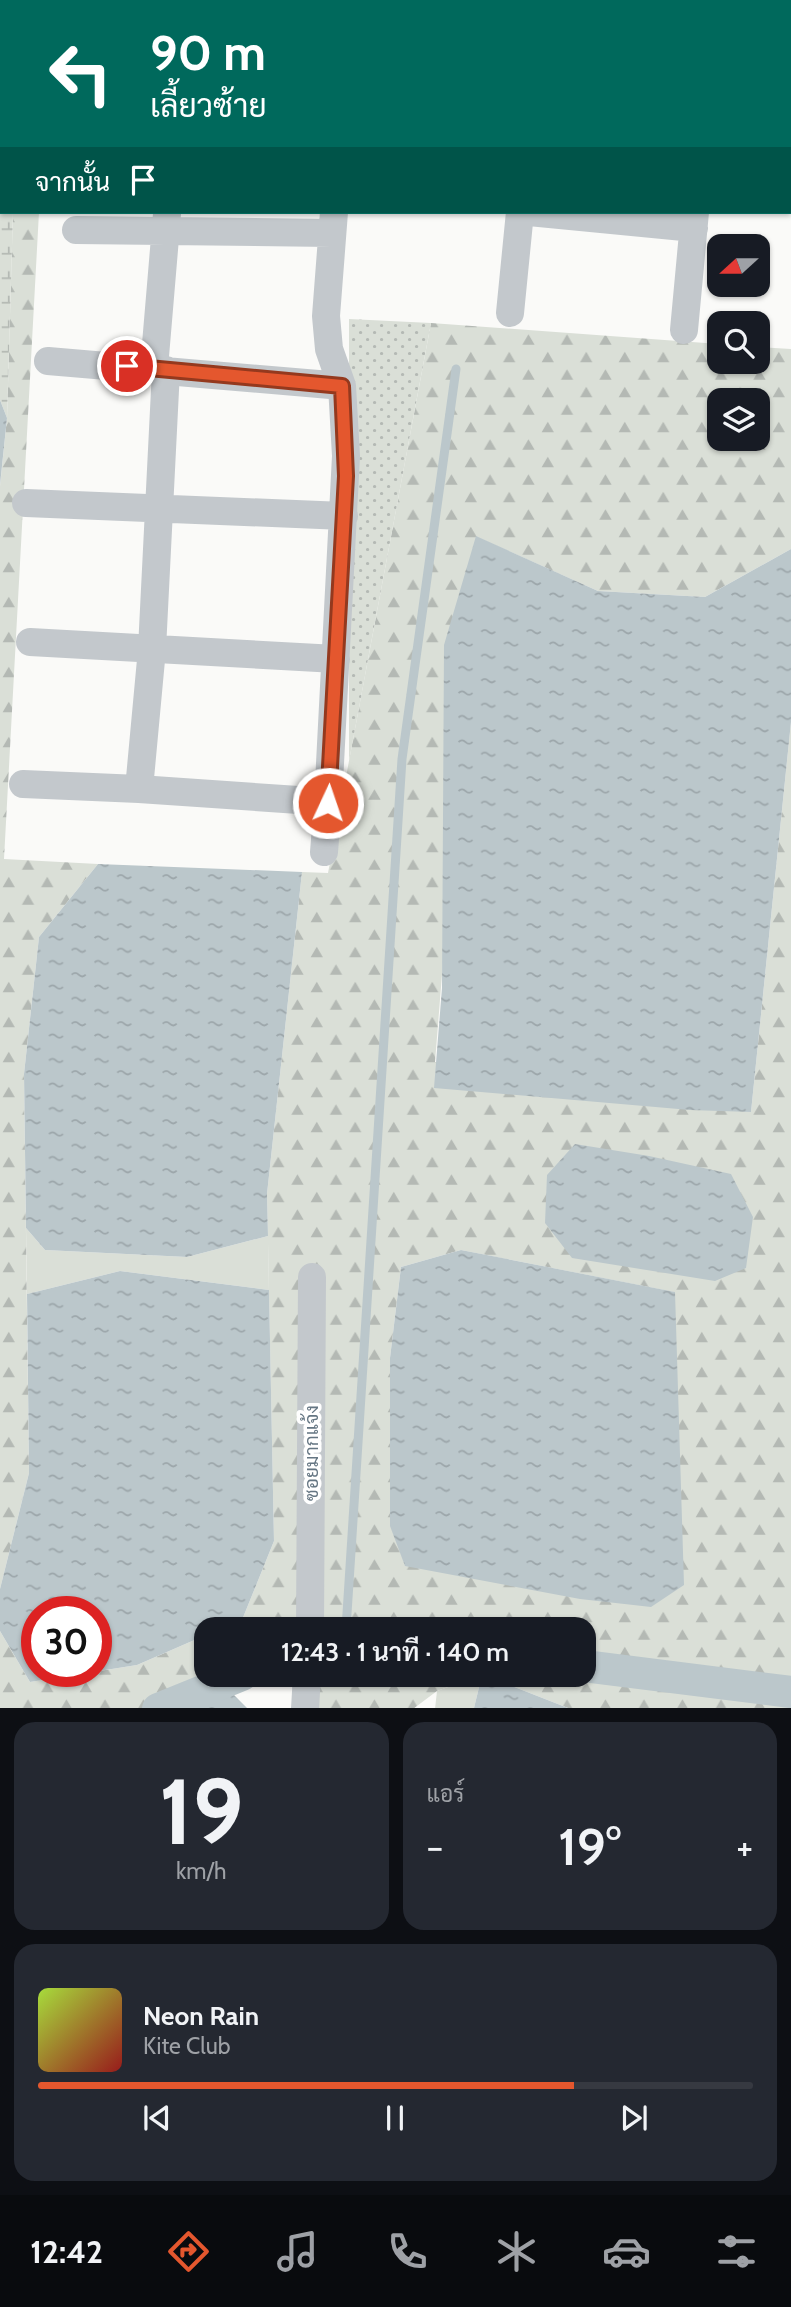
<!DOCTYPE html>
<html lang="th">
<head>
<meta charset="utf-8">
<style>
  :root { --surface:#171b24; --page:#242831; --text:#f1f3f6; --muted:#9ea1a6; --line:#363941; --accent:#e4572e }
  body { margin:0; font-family:Cabin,Sarabun,sans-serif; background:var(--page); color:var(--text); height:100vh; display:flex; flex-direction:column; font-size:26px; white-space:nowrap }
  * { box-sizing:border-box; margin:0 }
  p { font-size:23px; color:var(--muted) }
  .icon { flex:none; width:38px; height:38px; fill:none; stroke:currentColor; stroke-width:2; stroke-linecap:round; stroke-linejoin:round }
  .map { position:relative; height:1708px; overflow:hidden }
  .sheet { display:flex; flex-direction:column; gap:14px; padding:14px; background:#0d0f14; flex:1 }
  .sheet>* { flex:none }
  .banner { position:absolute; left:0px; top:0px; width:791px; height:214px; box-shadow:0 2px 5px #0004; background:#00695c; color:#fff; overflow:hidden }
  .needle { width:46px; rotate:249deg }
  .controls { position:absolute; left:707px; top:234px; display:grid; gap:14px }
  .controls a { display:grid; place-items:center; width:63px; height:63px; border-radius:14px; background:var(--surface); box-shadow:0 2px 5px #0004; font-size:35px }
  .speed { position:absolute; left:21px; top:1596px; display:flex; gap:14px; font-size:35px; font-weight:700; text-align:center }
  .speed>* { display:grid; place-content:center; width:91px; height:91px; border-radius:50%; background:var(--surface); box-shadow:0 2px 5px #0004; line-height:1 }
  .speed .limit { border:10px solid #d22; background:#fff; color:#111 }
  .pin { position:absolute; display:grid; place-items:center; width:60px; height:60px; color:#fff; margin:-30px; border:4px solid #fff; border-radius:50%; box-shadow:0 2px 7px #0007 }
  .me { position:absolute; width:77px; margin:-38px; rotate:3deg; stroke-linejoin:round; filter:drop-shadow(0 0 5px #0008) }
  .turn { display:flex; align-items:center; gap:24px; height:147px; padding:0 35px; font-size:32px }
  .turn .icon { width:91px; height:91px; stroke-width:2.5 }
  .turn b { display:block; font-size:49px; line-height:60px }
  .then { display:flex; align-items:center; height:66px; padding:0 35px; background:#0003; gap:14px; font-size:26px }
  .big { font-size:52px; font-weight:600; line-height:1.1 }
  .sheet .card { flex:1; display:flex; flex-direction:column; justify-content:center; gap:10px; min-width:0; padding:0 24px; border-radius:21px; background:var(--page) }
  .sheet .dial { align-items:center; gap:0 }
  .dial b { font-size:91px; line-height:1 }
  .song { display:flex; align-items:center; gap:21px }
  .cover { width:84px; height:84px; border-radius:10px; background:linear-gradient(135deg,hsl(80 70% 55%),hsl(0 70% 35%)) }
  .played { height:7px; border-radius:4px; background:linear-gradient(90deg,var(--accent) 75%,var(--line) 75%) }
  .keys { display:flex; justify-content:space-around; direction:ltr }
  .heat { display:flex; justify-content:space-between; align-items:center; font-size:38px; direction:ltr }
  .sheet .tiles { flex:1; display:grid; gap:14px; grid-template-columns:1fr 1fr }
  .card:last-child { grid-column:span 2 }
  .trip { position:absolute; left:194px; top:1617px; width:402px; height:70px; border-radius:21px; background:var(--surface); box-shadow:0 2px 5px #0004; font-weight:600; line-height:70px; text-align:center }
  .tab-bar { display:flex; height:112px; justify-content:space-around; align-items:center; background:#090b0e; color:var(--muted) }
  .tab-bar .icon { width:49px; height:49px }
  .tab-bar .on { color:var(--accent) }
  .tab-bar b { font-size:32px; color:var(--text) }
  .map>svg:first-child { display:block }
</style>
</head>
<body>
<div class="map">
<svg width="791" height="1709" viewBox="0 0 791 1709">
  <defs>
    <pattern id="forest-firs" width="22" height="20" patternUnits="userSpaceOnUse" patternTransform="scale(1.75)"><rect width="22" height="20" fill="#dadfd7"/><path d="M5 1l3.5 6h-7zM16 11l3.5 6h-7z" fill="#b4b9b4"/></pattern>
    <pattern id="wetland-marsh" width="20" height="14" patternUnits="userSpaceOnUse" patternTransform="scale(1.75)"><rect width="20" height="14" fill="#dadfd7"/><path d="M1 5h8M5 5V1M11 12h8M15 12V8" fill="none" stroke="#b4b9b4"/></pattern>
    <pattern id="park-dots" width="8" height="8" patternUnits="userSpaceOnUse" patternTransform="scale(1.75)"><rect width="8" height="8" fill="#dadfd7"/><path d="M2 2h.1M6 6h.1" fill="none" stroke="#b4b9b4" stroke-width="1.8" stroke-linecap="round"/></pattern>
    <pattern id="water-ripples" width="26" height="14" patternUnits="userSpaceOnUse" patternTransform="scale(1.75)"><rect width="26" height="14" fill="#bbc7cb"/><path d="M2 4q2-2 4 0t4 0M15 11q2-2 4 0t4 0" fill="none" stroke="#9ca6aa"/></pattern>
  </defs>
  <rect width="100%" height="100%" fill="#fafaf8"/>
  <!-- grass -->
  <path fill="#dadfd7" d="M26 1228 45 1250 187 1257 268 1236 269 1290 120 1271 27 1294Z
    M482 1675 474 1708 435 1709 437 1691Z"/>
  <!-- forest -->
  <path fill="url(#forest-firs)" fill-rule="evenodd" d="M13 212H39L4 859 98 864 39 937 24 1074 29 1473 0 1589V486L7 418Z
    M431 323 719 344V362H758V347L791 349V549L705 597 598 591 477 537 435 1062 751 1112 791 722V1708H568L484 1675H584V1629H221L242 1620 274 1541 267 1194 302 872 328 873ZM719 401H758V439H719ZM461 1250 674 1292 390 1526V1358L401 1267Z
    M0 1631 30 1682 137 1665 206 1635V1675H268L186 1708H0Z
    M281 1675H480L437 1691 413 1709 301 1708 289 1680Z"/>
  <!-- wetland -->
  <path fill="url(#wetland-marsh)" d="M0 0H18L2 2V212H13L7 418 0 400Z"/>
  <!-- park -->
  <path fill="url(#park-dots)" d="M349 319 431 323 349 761Z"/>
  <!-- water -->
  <path fill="url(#water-ripples)" fill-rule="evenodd" d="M0 400 7 418 0 485Z
    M476 536 598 591 705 597 791 549V722L751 1112 690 1110 434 1088 442 988 444 645Z
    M98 864 302 872 267 1194 268 1236 187 1257 45 1250 26 1228 24 1074 39 937Z
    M575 1144 649 1156 731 1174 753 1217 746 1268 715 1281 572 1258 545 1223 547 1175Z
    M461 1250 675 1292 684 1585 651 1607 580 1599 405 1566 390 1526V1358L401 1267Z
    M120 1271 269 1290 274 1541 242 1620 221 1629H206V1635L137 1665 30 1682 0 1631V1589L29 1473 27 1294ZM37 1612H96V1671H37Z
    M482 1675H484L568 1708H474Z
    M229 1690 247 1708H186Z"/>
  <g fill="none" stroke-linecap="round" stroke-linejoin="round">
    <!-- stream -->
    <path stroke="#bbc7cb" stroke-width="9" d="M346 1629 402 759 456 369"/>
    <!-- canal -->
    <path stroke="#bbc7cb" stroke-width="32" d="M584 1666 791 1692
      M158 1709 242 1675"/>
    <!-- minor -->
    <path stroke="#c3c8cc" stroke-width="28" d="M180 2V0
      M348 2V0
      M542 2V0
      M717 2V0
      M529 212 694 228
      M76 230 332 233
      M510 313 520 212
      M684 330 695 212
      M48 361 342 386
      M154 368 167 214
      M26 503 344 516
      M30 642 336 659
      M23 784 139 789 328 802
      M139 789 152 649 166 370
      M324 852 328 802 346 456 342 386 329 349 326 316 334 212
      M310 1629 312 1277
      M305 1709 307 1675"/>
  </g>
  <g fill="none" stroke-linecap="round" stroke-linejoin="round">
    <defs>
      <path id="route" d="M127 366 342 386 346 476 328 803"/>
    </defs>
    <!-- route casing -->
    <use href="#route" stroke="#94391e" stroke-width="18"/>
    <!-- route -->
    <use href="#route" stroke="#e4572e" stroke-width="12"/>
  </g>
  <g text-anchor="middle" stroke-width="7" stroke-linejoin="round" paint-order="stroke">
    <!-- street labels -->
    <g font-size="19" fill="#657683" stroke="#fff">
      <text transform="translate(311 1453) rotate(-90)" y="7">ซอยมากแจ้ง</text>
    </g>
  </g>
</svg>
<div class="controls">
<a><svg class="needle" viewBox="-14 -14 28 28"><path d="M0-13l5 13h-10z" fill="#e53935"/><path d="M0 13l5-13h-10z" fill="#9ea1a6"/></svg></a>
<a><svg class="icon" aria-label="search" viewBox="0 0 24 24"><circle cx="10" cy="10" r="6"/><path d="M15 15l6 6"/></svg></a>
<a><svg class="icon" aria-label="layers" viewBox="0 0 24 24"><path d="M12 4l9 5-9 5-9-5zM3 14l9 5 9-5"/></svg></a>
</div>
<div class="speed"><div class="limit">30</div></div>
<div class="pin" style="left:127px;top:366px;background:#d93025"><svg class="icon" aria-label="arrive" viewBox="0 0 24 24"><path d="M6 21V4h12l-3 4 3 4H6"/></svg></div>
<svg class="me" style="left:328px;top:803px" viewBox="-20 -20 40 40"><circle r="17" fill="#e4572e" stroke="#fff" stroke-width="3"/><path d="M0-11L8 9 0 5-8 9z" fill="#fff"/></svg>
<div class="trip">12:43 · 1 นาที · 140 m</div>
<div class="banner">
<div class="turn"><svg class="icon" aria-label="left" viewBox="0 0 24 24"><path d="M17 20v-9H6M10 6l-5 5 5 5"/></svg><div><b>90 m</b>เลี้ยวซ้าย</div></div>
<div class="then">จากนั้น<svg class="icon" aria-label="arrive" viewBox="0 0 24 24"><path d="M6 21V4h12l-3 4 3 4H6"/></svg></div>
</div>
</div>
<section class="sheet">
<div class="tiles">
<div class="card dial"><b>19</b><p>km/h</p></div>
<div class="card"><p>แอร์</p>
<div class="heat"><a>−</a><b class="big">19°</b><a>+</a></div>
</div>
<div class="card">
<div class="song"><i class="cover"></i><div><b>Neon Rain</b><p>Kite Club</p></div></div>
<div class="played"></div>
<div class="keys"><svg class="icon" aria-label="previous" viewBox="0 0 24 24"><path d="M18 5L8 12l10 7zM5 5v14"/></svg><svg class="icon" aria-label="pause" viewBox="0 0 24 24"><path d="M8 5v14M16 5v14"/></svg><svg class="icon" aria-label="next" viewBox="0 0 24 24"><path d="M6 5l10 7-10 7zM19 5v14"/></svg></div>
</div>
</div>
</section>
<nav class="tab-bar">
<b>12:42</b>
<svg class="icon on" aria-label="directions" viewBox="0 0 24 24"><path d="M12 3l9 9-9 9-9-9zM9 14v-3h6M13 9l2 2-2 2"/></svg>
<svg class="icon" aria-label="music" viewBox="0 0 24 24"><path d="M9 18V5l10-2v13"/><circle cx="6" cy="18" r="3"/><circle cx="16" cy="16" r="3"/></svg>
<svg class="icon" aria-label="phone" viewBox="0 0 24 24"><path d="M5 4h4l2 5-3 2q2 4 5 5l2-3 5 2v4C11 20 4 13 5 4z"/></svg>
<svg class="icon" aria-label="climate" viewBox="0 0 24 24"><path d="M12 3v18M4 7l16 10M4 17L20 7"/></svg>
<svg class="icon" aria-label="car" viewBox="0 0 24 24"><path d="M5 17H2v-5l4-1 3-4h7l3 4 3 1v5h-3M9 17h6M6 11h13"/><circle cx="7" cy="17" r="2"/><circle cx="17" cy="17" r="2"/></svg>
<svg class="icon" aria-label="filters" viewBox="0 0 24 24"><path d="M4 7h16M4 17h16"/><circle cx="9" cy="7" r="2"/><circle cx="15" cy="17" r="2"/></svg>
</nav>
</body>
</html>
